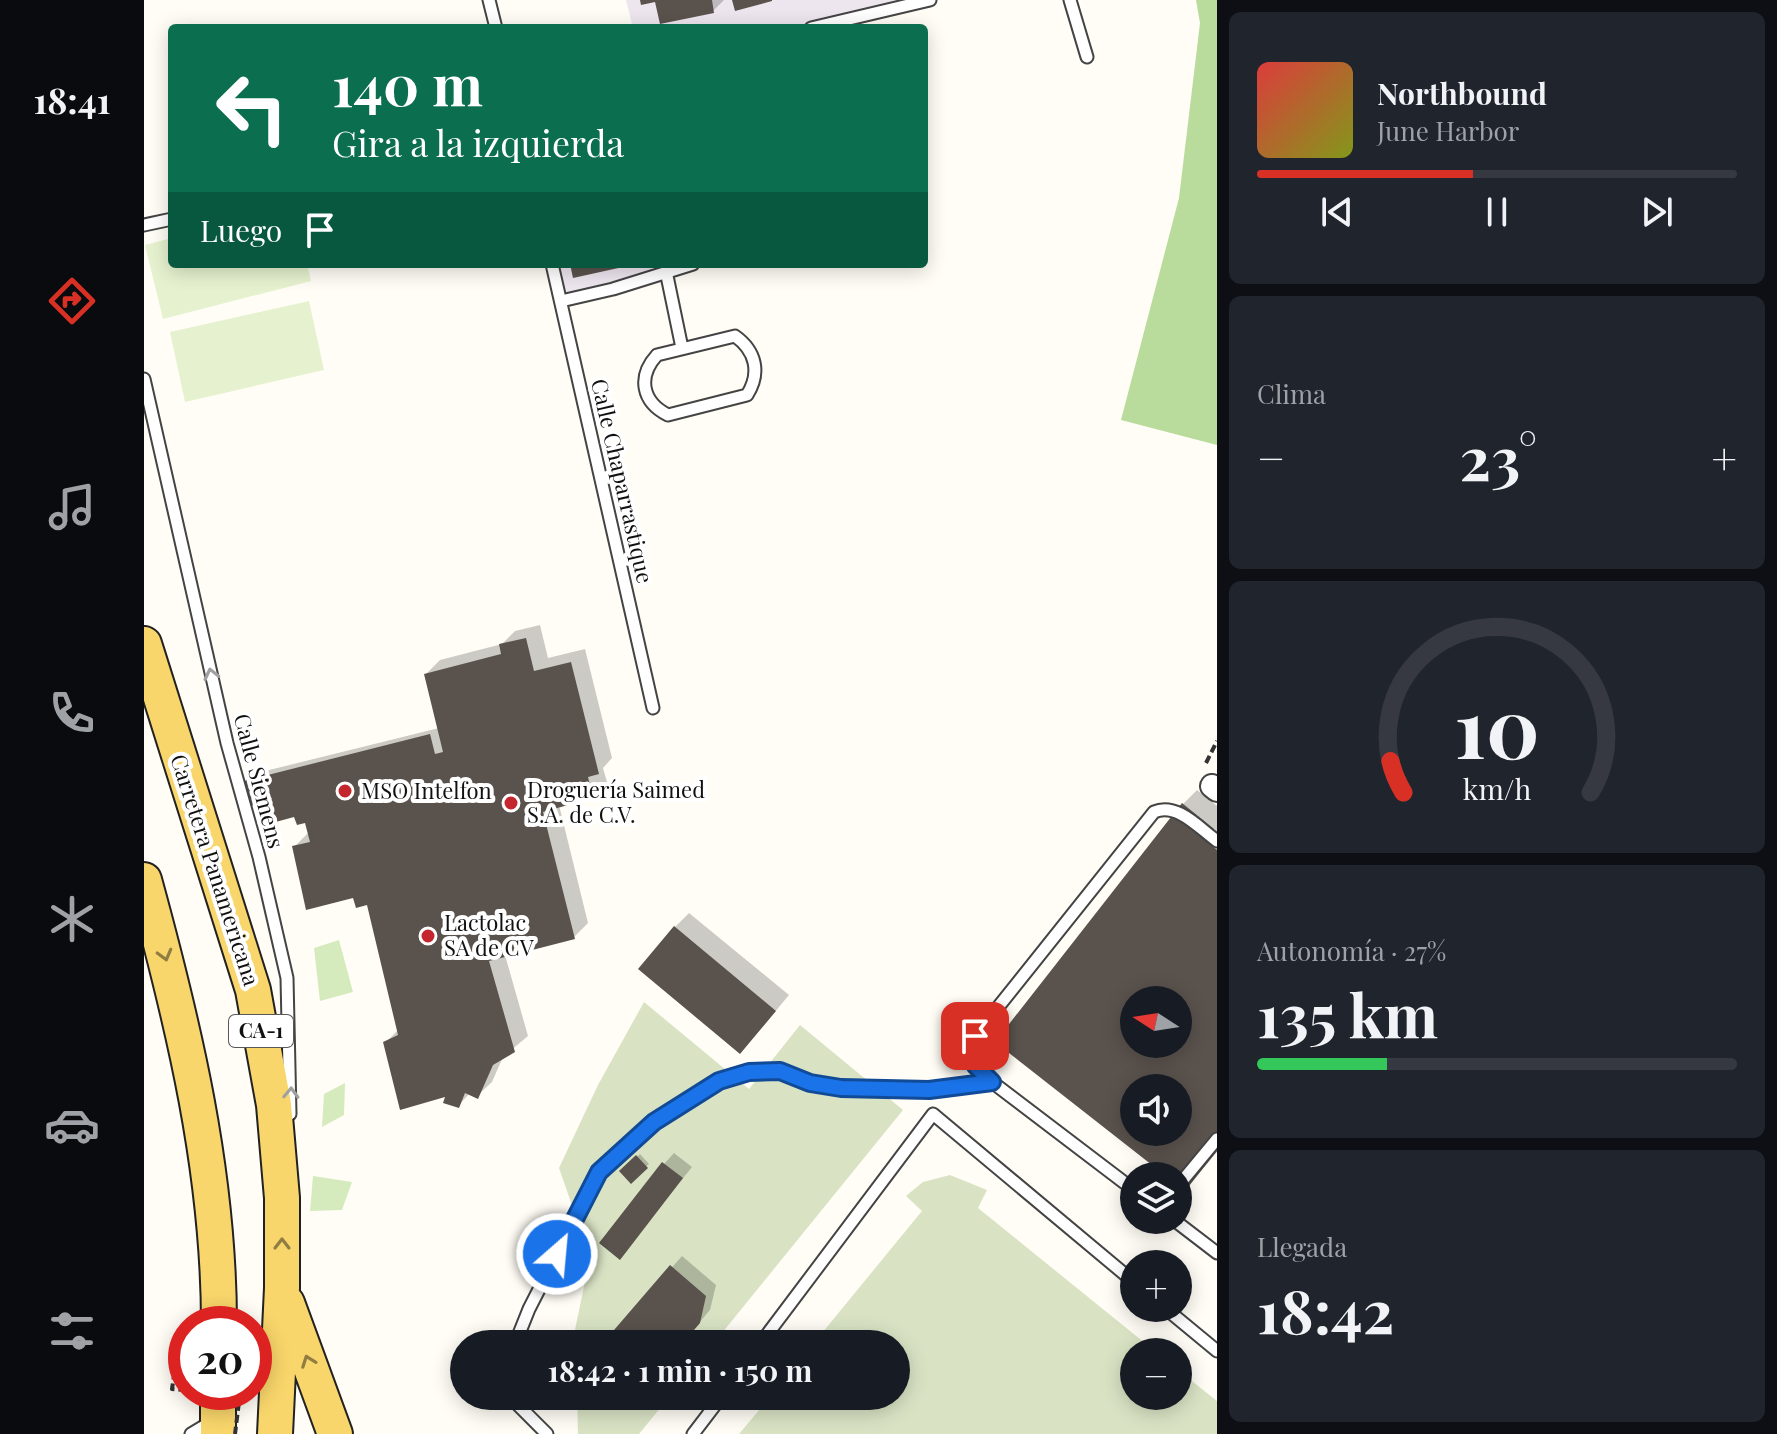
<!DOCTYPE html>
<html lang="es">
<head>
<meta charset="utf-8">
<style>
  :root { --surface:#171b24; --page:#20242c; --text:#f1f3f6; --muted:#9ea1a6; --line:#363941; --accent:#d93025 }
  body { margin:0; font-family:"Playfair Display",serif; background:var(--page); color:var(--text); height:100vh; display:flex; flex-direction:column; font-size:30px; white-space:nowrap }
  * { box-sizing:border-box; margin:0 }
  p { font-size:26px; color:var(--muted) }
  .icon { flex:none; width:44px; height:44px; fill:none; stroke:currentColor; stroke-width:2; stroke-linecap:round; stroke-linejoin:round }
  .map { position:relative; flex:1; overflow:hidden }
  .panel { display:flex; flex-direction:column; gap:12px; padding:12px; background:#0d0f14; width:560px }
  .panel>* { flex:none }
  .top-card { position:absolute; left:24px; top:24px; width:760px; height:244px; border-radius:8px; box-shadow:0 4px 20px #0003; background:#0b6e4f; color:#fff; overflow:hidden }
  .needle { width:52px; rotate:282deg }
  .tools { position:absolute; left:976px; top:986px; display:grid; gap:16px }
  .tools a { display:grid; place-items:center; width:72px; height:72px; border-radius:50%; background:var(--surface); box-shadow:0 4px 20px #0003; font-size:40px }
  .speed { position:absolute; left:24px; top:1306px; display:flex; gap:16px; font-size:40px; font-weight:700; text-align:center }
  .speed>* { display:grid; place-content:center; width:104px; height:104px; border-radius:50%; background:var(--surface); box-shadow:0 4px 20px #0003; line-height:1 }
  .speed .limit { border:12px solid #d22; background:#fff; color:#111 }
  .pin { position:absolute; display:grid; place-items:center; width:68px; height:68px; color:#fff; margin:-34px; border-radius:16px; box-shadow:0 4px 12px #0006 }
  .me { position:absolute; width:88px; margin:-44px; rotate:27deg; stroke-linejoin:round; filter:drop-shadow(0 0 6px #0008) }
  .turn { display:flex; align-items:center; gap:28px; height:168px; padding:0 32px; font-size:36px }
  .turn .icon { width:104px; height:104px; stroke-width:2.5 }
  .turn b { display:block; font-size:56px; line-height:68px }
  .then { display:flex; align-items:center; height:76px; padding:0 32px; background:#0003; gap:16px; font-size:30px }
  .big { font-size:60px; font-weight:700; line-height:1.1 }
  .panel .widget { flex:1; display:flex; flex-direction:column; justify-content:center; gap:12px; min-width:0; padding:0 28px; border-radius:12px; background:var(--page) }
  .panel .dial { align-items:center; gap:0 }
  .dial svg { height:208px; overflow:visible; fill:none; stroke:var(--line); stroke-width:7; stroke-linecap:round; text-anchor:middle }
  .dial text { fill:var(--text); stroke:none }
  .song { display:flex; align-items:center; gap:24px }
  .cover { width:96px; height:96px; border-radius:12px; background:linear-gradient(135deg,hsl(0 70% 55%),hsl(70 70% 35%)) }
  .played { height:8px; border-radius:4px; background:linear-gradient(90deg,var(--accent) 45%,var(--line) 45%) }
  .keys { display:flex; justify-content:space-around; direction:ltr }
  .heat { display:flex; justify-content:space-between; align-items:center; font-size:44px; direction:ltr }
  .charge { height:12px; border-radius:6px; background:linear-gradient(90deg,#34c759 27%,var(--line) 0) }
  .trip { position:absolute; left:306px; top:1330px; width:460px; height:80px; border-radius:40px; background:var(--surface); box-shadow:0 4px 20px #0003; font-weight:700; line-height:80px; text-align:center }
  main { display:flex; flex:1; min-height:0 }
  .tabs { display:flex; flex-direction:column; width:144px; justify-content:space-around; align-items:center; background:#090b0e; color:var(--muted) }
  .tabs .icon { width:56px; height:56px }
  .tabs .current { color:var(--accent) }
  .tabs b { font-size:36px; color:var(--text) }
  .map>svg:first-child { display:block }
</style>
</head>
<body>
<main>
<nav class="tabs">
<b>18:41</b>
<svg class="icon current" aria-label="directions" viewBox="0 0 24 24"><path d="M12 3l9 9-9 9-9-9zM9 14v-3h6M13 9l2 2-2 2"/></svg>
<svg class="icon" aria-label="music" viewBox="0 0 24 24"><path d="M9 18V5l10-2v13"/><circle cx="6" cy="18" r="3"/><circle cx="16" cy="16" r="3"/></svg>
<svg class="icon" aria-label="phone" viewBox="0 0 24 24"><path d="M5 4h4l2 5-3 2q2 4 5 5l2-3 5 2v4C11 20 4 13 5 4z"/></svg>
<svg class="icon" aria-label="climate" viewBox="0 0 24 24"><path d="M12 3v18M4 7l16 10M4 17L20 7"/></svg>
<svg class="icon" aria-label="car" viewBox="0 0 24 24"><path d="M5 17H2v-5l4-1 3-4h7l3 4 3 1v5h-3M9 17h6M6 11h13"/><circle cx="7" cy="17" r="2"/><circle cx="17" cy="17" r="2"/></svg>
<svg class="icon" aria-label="filters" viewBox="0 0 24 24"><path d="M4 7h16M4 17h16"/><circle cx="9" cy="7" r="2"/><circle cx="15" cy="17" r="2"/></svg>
</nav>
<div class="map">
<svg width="1073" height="1434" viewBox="0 0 1073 1434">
  <rect width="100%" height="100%" fill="#fffdf5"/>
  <!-- industrial -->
  <path fill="#eee6ef" d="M482 0H786L667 28H489Z
    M408 264H549L417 301Z"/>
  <!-- green -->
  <path fill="#d5ebbd" d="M195 940 209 992 176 1001 170 948Z
    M201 1083 200 1115 178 1127 180 1094Z
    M169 1176 208 1182 198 1210 166 1211Z"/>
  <!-- forest -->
  <path fill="#b9dc9c" d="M1052 0H1073V445L977 420 1035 198 1056 23Z"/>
  <!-- cemetery -->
  <path fill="#d9e3c4" d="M500 1002 605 1089 656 1025 759 1110 569 1344H428L442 1277 430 1211 415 1168 454 1085Z
    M806 1175 843 1190 834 1208 1012 1352H990V1396H1034V1370L1073 1401V1434H595L627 1396H752V1344H669L778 1211 762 1196 779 1182Z
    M433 1396H526L495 1434H434Z"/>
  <!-- pitch -->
  <path fill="#e6f2cf" d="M28 238V264H163L167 281 19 319 1 245Z
    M165 301 180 370 41 402 26 332Z"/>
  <!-- shadow -->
  <path fill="#0003" fill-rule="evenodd" d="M513 0H580L569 11Z
    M396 625 404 658 441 649 468 758 459 768 463 782 448 797 415 805 444 923 430 937 361 955 384 1036 359 1057 348 1082 333 1096 326 1093 314 1106 304 1094 242 1042 255 1029 225 903 150 847 165 832 162 821 124 799 102 781 109 774 295 728 282 674 296 660 358 644 371 631Z
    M1053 790 1073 806V1152L1041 1189 1034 1176H1025L854 1041 1039 804ZM990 1000H1034V1044H990ZM990 1088H1034V1132H990Z
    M545 913 645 995 610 1037 531 927Z
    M530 1153 548 1167 476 1257 520 1164Z
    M496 1154 505 1164 487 1181 478 1171Z
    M538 1256 572 1285 566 1310 537 1344H460Z"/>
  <!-- building -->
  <path fill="#5a524d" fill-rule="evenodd" d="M496 0H568L570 13 516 24 511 2 497 5Z
    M588 0H628V1L591 11Z
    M426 264H488V265L429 278Z
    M382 638 390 671 427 662 455 774 444 777 449 798 399 812 431 939 345 961 371 1052 349 1065 334 1099 321 1093 315 1108 299 1103 301 1097 256 1110 239 1042 254 1035 223 905 212 908 209 898 162 910 148 846 166 842 161 823 153 825 150 817 128 823 123 802 106 806 100 781 286 734 291 754 299 752 280 674 357 654 355 644Z
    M1038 803 1070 829 1061 840 1073 850V1151L1041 1191 1034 1186V1176H1022L851 1042ZM990 1000H1034V1044H990ZM990 1088H1034V1132H990Z
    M530 926 632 1011 596 1054 494 969Z
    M492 1155 504 1168 487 1184 475 1171Z
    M518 1162 539 1178 476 1260 455 1243Z
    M526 1265 562 1296 556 1323 538 1344H458Z"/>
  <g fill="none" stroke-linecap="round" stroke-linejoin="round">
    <defs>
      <path id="lane" d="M345 0 352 28
        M926 0 943 57
        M667 28 786 0
        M0 225 28 219
        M408 264 509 708
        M522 271 538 348
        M417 301 469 289 549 264
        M591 336C612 351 617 373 603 395L524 415C498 402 493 377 513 355Z
        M0 379 83 743 115 857 143 978 146 1114
        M1034 1186 1073 1139
        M990 1190 848 1082C829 1063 825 1063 831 1036L1010 812C1033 802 1055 828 1073 841
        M1030 1220 1073 1253
        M1021 1308 1073 1351
        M371 1344 385 1309 455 1172 510 1122 575 1081 605 1072 636 1071 666 1083 697 1088 785 1090 848 1082
        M616 1344 789 1114 990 1282
        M365 1396 403 1434
        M47 1434 67 1422
        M549 1434 578 1396"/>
      <path id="street" d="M1068 786 1073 790"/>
      <path id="primary" d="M0 644 109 990 130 1105 138 1198V1288L131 1434
        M0 880C40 1026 75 1172 75 1324
        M143 1303 191 1434
        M74 1434V1392"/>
    </defs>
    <!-- lane casing -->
    <use href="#lane" stroke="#444" stroke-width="15"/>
    <!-- street casing -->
    <use href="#street" stroke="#444" stroke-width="26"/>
    <!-- primary casing -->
    <use href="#primary" stroke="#222" stroke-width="38"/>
    <!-- path -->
    <path stroke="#333" stroke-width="4" stroke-dasharray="8 4" stroke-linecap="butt" d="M1062 763 1073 741
      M42 1343H35L28 1389 42 1390"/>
    <!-- lane -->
    <use href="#lane" stroke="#fff" stroke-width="11"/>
    <!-- street -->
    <use href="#street" stroke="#fff" stroke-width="22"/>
    <!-- primary -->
    <use href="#primary" stroke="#f9d66b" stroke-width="34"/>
    <!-- path-bridge -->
    <path stroke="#333" stroke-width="4" stroke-dasharray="8 4" stroke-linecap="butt" d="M69 1392 96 1394 91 1434"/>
  </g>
  <!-- one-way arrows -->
  <defs><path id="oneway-chevron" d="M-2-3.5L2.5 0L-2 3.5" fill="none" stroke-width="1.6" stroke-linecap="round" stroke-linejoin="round" transform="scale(2)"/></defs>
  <g stroke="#a0a0a0">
    <use href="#oneway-chevron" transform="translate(67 674) rotate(-103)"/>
    <use href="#oneway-chevron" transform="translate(147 1093) rotate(-88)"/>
  </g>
  <g stroke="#917d42">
    <use href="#oneway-chevron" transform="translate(21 955) rotate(75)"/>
    <use href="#oneway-chevron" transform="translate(138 1244) rotate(-90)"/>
    <use href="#oneway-chevron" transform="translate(164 1361) rotate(-110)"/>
  </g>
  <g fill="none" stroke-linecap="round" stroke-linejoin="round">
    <defs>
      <path id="route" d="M413 1254 455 1172 510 1122 575 1081 605 1072 636 1071 666 1083 697 1088 785 1090 848 1082 832 1066 826 1056 831 1036"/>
    </defs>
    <!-- route casing -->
    <use href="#route" stroke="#114b97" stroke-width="20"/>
    <!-- route -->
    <use href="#route" stroke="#1a73e8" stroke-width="14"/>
  </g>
  <!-- markers -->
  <g fill="#c4262e" stroke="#fff" stroke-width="3">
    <circle cx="201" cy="791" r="8"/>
    <circle cx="367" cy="803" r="8"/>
    <circle cx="284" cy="936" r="8"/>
  </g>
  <g text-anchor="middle" stroke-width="8" stroke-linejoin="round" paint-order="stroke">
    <!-- shield labels -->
    <rect fill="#fff" stroke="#585858" stroke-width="2" x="85" y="1015" width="64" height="32" rx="6"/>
    <g font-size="20" font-weight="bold" fill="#111">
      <text x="117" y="1038">CA-1</text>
    </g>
    <!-- street labels -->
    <g font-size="22" fill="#111" stroke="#fff">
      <text transform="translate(478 481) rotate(77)" y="8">Calle Chaparrastique</text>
      <text transform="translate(115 781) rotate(75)" y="8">Calle Siemens</text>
      <text transform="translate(71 870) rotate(72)" y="8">Carretera Panamericana</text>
    </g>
    <!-- poi labels -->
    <g font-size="22" fill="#111" stroke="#fff" text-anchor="start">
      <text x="383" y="798">Droguería Saimed<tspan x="383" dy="25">S.A. de C.V.</tspan></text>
      <text x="217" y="799">MSO Intelfon</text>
      <text x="300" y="931">Lactolac<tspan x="300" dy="25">SA de CV</tspan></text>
    </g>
  </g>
</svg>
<div class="tools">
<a><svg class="needle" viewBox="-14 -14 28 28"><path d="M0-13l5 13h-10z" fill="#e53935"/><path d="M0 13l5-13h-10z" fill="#9ea1a6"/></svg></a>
<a><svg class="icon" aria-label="sound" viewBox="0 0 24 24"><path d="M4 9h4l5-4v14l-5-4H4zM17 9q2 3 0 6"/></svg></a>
<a><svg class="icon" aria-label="layers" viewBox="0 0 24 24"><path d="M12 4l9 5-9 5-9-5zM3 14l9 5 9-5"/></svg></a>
<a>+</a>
<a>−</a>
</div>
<div class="speed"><div class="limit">20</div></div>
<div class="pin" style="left:831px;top:1036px;background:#d93025"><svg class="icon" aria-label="arrive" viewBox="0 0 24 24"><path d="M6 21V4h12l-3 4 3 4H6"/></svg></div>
<svg class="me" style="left:413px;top:1254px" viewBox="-20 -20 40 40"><circle r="17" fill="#1a73e8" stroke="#fff" stroke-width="3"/><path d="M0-11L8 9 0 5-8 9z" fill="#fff"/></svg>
<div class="trip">18:42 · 1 min · 150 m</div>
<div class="top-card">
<div class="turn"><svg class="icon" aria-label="left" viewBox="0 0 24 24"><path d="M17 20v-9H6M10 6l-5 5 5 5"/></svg><div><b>140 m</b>Gira a la izquierda</div></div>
<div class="then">Luego<svg class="icon" aria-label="arrive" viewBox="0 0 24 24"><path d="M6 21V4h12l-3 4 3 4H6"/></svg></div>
</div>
</div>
<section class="panel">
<div class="widget">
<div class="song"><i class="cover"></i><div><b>Northbound</b><p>June Harbor</p></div></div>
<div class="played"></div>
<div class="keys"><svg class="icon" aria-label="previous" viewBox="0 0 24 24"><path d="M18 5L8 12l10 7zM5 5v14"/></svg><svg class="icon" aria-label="pause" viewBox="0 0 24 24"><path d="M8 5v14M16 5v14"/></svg><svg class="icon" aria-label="next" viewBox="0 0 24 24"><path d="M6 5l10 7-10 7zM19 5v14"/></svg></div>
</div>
<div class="widget"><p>Clima</p>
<div class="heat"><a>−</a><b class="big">23°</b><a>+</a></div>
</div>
<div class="widget dial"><svg viewBox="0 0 100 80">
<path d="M14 69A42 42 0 1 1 86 69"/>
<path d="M14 69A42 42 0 0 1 9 57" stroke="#d93025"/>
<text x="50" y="56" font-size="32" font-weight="700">10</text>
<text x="50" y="72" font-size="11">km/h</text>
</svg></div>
<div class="widget"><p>Autonomía · 27%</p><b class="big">135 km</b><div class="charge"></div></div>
<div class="widget"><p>Llegada</p><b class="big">18:42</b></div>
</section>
</main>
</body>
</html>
